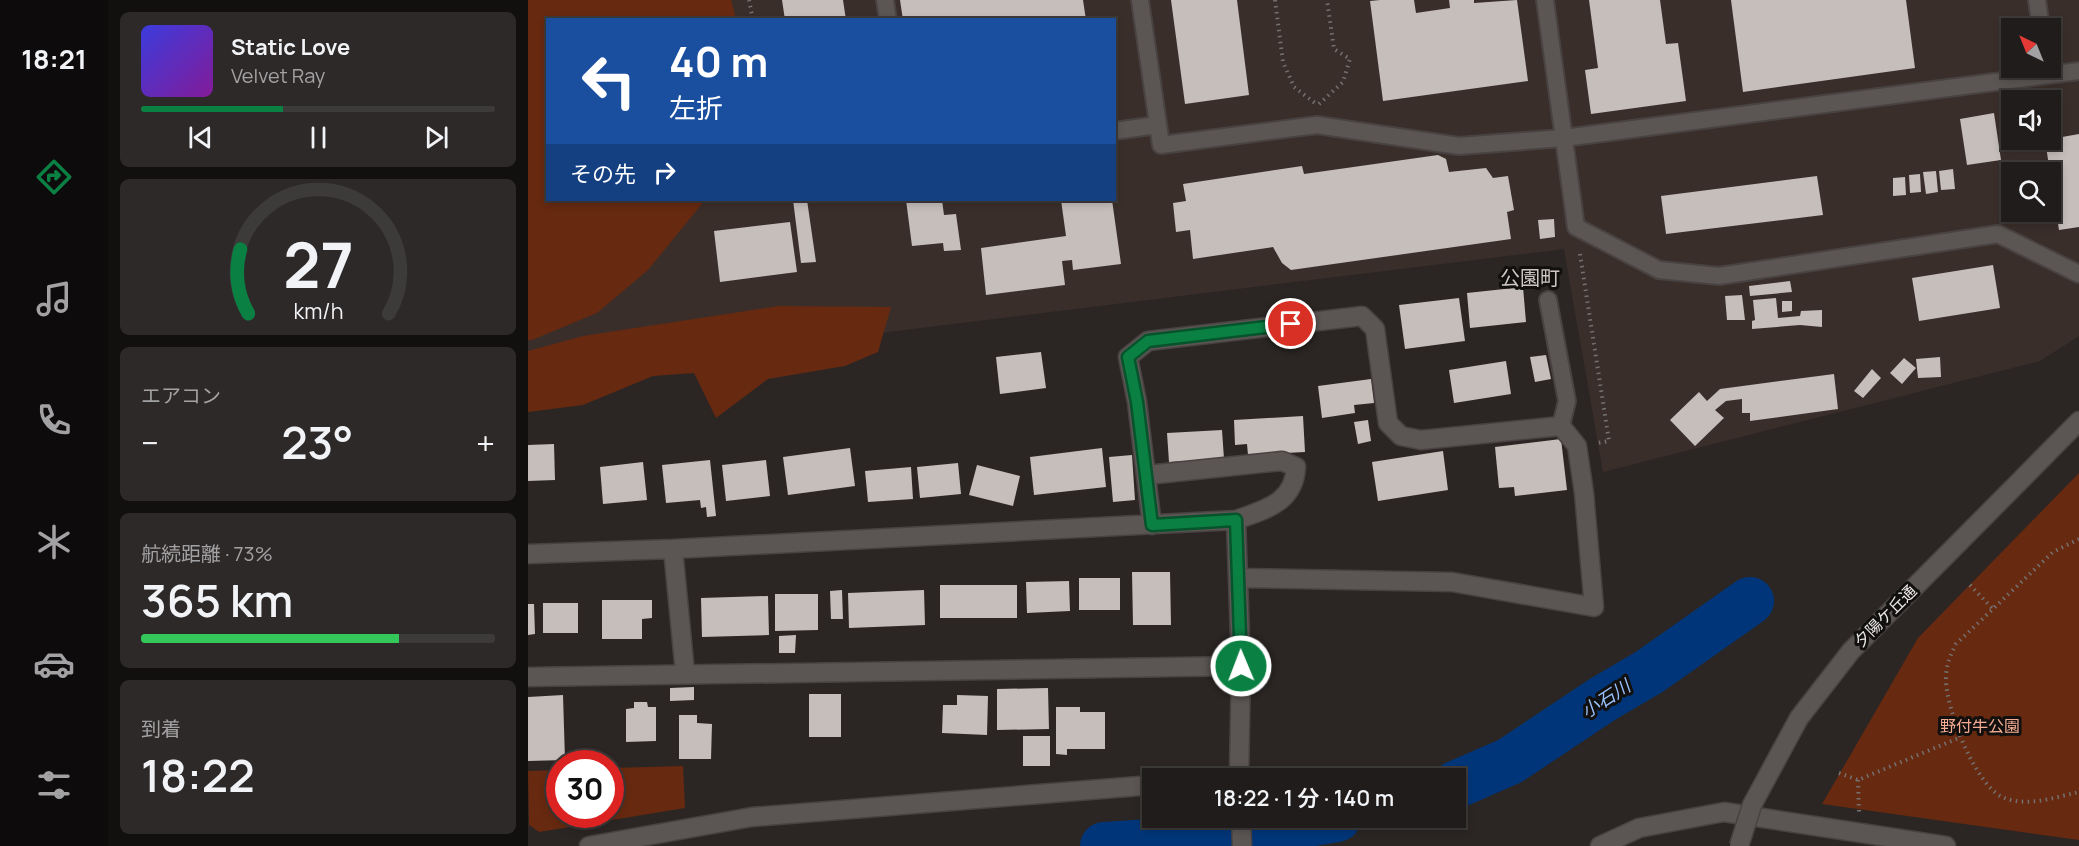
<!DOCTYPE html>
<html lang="ja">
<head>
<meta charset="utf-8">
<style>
  :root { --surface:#201c1b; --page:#2d2928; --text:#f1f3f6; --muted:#a2a1a3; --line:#3d3a3a; --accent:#0b8043 }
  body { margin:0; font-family:Manrope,"Noto Sans JP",sans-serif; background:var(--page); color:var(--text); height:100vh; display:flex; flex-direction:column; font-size:22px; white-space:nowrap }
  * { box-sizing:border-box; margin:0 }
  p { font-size:20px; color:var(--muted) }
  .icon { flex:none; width:33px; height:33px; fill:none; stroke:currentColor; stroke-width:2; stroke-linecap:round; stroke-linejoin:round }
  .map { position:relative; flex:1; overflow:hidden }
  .drawer { display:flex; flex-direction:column; gap:12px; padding:12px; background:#120f0f; width:420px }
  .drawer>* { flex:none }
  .top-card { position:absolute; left:18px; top:18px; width:570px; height:183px; border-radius:0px; box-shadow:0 3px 9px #0003,0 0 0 2px var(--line); background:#1a4fa0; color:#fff; overflow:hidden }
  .needle { width:39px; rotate:317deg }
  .buttons { position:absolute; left:1473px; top:18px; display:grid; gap:12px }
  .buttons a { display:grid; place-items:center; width:60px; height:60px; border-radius:0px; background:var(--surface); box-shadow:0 3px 9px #0003,0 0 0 2px var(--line); font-size:30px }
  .speed { position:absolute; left:18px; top:750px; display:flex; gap:12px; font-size:30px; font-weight:700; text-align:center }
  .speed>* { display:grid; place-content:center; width:78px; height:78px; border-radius:50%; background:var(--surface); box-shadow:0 3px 9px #0003,0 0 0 2px var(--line); line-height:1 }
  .speed .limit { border:9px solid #d22; background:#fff; color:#111 }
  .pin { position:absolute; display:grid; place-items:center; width:51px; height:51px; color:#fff; margin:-26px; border:3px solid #fff; border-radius:50%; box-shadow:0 2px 6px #0007 }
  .me { position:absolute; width:66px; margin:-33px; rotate:359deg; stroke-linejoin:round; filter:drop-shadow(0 0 4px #0008) }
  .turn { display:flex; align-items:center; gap:21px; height:126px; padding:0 24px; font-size:27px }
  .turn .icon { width:78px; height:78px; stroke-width:2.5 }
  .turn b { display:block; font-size:42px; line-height:51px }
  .then { display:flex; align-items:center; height:57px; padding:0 24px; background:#0003; gap:12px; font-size:22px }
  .big { font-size:45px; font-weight:600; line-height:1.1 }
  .drawer .widget { flex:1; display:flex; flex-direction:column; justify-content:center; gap:9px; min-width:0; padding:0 21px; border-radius:9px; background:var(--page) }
  .drawer .dial { align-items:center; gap:0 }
  .dial svg { height:156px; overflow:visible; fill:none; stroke:var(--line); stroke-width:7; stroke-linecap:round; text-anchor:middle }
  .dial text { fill:var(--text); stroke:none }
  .song { display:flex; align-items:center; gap:18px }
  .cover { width:72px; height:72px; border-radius:9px; background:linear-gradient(135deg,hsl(240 70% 55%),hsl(290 70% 35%)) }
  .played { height:6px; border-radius:3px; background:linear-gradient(90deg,var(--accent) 40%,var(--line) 40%) }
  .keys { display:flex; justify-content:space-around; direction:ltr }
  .heat { display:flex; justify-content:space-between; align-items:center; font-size:33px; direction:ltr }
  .charge { height:9px; border-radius:4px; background:linear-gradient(90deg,#34c759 73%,var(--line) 0) }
  .trip { position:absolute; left:614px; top:768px; width:324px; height:60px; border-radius:0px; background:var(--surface); box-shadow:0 3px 9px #0003,0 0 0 2px var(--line); font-weight:600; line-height:60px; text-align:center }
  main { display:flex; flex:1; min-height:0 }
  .tab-bar { display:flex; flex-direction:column; width:108px; justify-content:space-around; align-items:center; background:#0d0b0b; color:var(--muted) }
  .tab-bar .icon { width:42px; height:42px }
  .tab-bar .on { color:var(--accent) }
  .tab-bar b { font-size:27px; color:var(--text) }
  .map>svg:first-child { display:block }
</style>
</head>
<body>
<main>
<nav class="tab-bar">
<b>18:21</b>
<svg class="icon on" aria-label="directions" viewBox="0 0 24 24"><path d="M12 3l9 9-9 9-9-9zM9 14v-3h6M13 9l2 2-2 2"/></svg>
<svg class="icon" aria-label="music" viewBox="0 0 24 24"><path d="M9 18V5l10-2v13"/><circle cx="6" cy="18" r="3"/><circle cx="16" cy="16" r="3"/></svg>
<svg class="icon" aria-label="phone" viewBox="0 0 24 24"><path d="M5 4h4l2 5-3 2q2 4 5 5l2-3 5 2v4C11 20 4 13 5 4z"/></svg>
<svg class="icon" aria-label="climate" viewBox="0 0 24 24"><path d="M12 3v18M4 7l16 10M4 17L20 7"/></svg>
<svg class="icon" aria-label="car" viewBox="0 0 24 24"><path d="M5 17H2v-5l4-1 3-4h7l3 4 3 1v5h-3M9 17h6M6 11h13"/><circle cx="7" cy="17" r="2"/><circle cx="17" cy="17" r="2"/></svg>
<svg class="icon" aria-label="filters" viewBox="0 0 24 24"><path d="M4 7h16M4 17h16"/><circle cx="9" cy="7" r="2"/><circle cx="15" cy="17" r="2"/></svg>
</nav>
<section class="drawer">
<div class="widget">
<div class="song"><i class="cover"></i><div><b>Static Love</b><p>Velvet Ray</p></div></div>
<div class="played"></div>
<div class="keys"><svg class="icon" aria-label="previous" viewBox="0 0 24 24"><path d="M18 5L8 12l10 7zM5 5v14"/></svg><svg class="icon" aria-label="pause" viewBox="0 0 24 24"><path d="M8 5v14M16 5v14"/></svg><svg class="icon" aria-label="next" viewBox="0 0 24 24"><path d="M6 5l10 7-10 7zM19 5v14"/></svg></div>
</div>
<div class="widget dial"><svg viewBox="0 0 100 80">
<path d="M14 69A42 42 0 1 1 86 69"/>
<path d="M14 69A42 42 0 0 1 10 36" stroke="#0b8043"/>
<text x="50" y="56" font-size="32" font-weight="700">27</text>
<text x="50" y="72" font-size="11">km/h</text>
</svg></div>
<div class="widget"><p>エアコン</p>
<div class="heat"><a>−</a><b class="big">23°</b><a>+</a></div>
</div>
<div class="widget"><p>航続距離 · 73%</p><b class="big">365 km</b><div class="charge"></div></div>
<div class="widget"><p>到着</p><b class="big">18:22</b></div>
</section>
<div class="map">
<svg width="1551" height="846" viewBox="0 0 1551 846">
  <rect width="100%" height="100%" fill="#2b2624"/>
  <!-- built -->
  <path fill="#3a2e2a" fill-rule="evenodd" d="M0 0H1551V336L1512 361 1075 472 1036 249 213 350 0 367ZM20 20H586V200H20ZM1484 28H1522V68H1484ZM1484 100H1522V140H1484ZM1484 172H1522V212H1484Z"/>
  <!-- green -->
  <path fill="#672910" d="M0 0H203L208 19 20 20V200H177L120 270 69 313 4 340H0Z
    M251 306 363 307 350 352 317 366 240 379 188 418 166 373 125 376 55 405 0 412V351L55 336Z
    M1551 473V840L1294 804 1390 638Z
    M155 766 157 808 11 832 1 825 0 771 31 770 32 814H82L83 768Z"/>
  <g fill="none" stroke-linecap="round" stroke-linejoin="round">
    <!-- river -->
    <path stroke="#003679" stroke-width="48" d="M927 785 982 761 1075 699 1121 672 1222 601
      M576 846 685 839 809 818"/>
  </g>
  <!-- building -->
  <path fill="#c5bebb" d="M254 0H315L318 20H257Z
    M372 0H555L558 20H375Z
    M643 0H709L721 95 657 104Z
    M852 0H886L888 13 922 8 921 0H946V3L989 0 1000 81 855 101 842 1Z
    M1061 0H1132L1138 44 1150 43 1158 101 1063 114 1057 70 1070 68Z
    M1203 0H1378L1387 68 1215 92Z
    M1466 113 1473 160 1439 165 1432 119Z
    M1551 134V227L1531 230 1517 140Z
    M910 155 918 159 921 172 958 168 965 178 980 176 986 210 979 212 983 239 763 270 754 263 745 247 665 259 662 230 648 232 645 203 658 201 655 184 774 166 776 174Z
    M1425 169 1427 189 1413 190 1411 171Z
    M1408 171 1410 192 1398 194 1395 172Z
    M1392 174 1393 192 1382 193 1381 175Z
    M1289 176 1295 215 1138 234 1133 196Z
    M1377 177 1378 195 1365 196V178Z
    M265 200H279L288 262 273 263Z
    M378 200H414L416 215 428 214 433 250 416 251 415 243 384 246Z
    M533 200H584L593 264 545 270 544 260 534 261 537 285 458 295 453 248 538 236Z
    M1026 219 1027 237 1012 239 1010 220Z
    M262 222 269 272 192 282 186 231Z
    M1465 265 1472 308 1391 321 1384 278Z
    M1262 281 1264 292 1222 296 1221 286Z
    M995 287 998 322 942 328 939 293Z
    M1214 295 1217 320H1199L1197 296Z
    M931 298 937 341 877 349 871 305Z
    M1248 298 1250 318 1272 316 1273 311 1294 310V327L1272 325 1224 329V321L1227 320 1225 300Z
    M1254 301H1264V311L1254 312Z
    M513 352 518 388 472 394 468 357Z
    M1018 355 1023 379 1007 382 1002 357Z
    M1412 357 1413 377 1390 378 1388 359Z
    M1376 358 1388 368 1374 384 1362 373Z
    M978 361 983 394 926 403 921 370Z
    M1344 369 1353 378 1335 398 1326 391Z
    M1306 374 1310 409 1222 421V413H1214V399L1198 401 1187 410 1196 418 1167 446 1142 420 1171 392 1179 401 1192 389Z
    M843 379 846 403 826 405 827 413 794 418 790 386Z
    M775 416 777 452 720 455 719 444 707 445 706 420Z
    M840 420 843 441 830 444 826 422Z
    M694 430 696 459 641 462 639 433Z
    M1033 439 1039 490 987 496 986 487 971 488 967 447Z
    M26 444 27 480 0 481V445Z
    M322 448 327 486 260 495 255 457Z
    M574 448 578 487 506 495 502 457Z
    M915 451 920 490 850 501 844 462Z
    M604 455 607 500 585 502 581 457Z
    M182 460 188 516 179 517 178 507 173 508 172 500 138 503 134 465Z
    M238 460 242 496 198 501 194 465Z
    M115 462 119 500 75 504 72 467Z
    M430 463 433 494 392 498 389 467Z
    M449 465 492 476 485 506 441 495Z
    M383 467 385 499 340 502 337 471Z
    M604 572H642L643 625H605Z
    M551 578H592V610H551Z
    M541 581 542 611 499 613 498 582Z
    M412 585H489V618H412Z
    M314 590 315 619H303L302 591Z
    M396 590 397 625 321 628 320 593Z
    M247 594H290V630L247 631Z
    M240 596 241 635 174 637 173 598Z
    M74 600H124V618L114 619V639H74Z
    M15 603H50V633H15Z
    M0 604H6L7 634 0 635Z
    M268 635 267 653H251V636Z
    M166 687V700L142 701V688Z
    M520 688 521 729 469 730V689Z
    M281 694H313V737H281Z
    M35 695 37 760 0 761V697Z
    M429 695 460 696 459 735 414 733 415 705H429Z
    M106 702H119L120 707H128V741L98 742V709L106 708Z
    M528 707H552V712H577V749H539V755L528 754Z
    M151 715H169V723L184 724 183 759H151Z
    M495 736H522V766H495Z"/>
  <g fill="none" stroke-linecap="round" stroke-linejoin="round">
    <defs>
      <path id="lane" d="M357 0 360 20
        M612 0 633 145 789 125 931 146 1036 138 1551 71
        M1017 0 1048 227 1131 270 1191 276 1470 234 1551 274
        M1509 0 1513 28
        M586 131 630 125
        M1020 300 1039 401 1033 426"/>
      <path id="street" d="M624 525 609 402 600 357 620 341 834 316 847 329 860 423 873 436 893 440 1033 426 1049 446 1056 493 1066 607 924 582 712 578
        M145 549 157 673
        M0 554 145 549 708 520C738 509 766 503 768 467L754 461 619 475
        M0 677 713 666
        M693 778 711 777 713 666 708 520
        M713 818 714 846
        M61 846 224 817 624 785
        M1072 846 1111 828 1196 812 1418 846"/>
      <path id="secondary" d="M1484 489 1551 421"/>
    </defs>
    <!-- lane casing -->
    <use href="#lane" stroke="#484342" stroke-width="20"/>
    <!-- street casing -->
    <use href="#street" stroke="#484342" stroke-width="21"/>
    <!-- secondary casing -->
    <use href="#secondary" stroke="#484342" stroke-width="21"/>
    <!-- path -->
    <path stroke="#75716f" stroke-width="4" stroke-dasharray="1.5 4.5" stroke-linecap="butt" d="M221 0 225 20
      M747 0 755 62 766 87 787 103
      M791 104 815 82 822 59 806 49 799 0
      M1052 254 1081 441 1069 443
      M1551 539 1525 552 1428 644C1422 656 1418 665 1418 679 1418 708 1446 783 1474 797 1498 808 1528 797 1551 792
      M1442 585 1464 608
      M1311 773 1330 780 1433 737
      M1330 780 1331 812"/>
    <!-- lane -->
    <use href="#lane" stroke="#5b5553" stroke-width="16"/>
    <!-- street -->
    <use href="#street" stroke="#5b5553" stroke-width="18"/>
    <!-- secondary -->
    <use href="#secondary" stroke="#5b5553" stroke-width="18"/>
    <defs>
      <path id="secondary-bridge" d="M1211 846 1224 805 1271 718 1323 651 1484 489"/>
    </defs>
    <!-- secondary-bridge casing -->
    <use href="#secondary-bridge" stroke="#484342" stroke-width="21" stroke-linecap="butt"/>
    <!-- secondary-bridge -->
    <use href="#secondary-bridge" stroke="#5b5553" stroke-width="18"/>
  </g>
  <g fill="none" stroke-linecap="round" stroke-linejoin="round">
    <defs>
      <path id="route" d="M713 666 708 520 624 525 609 402 600 357 620 341 763 324"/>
    </defs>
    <!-- route casing -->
    <use href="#route" stroke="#07532c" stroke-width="15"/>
    <!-- route -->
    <use href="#route" stroke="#0b8043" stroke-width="10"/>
  </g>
  <g text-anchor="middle" stroke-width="6" stroke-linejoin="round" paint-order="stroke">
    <!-- street labels -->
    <g font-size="16" fill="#ece9e8" stroke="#12100f">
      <text transform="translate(1357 616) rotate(-45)" y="6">夕陽ケ丘通</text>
    </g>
    <!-- park labels -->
    <g font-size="16" fill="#f5ac93" stroke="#12100f">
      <text x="1452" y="732">野付牛公園</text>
    </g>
    <!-- water labels -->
    <g font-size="18" font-style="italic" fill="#99c2fc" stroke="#12100f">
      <text transform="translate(1078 699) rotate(-33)" y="6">小石川</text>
    </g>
    <!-- quarter labels -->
    <g font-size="20" fill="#cdc6c4" stroke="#12100f">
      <text x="1002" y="285">公園町</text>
    </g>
  </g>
</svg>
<div class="buttons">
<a><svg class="needle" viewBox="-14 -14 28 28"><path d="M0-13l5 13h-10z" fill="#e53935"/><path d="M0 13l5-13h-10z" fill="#a2a1a3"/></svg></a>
<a><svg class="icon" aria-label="sound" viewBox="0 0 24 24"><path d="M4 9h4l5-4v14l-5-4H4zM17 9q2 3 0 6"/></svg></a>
<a><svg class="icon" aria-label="search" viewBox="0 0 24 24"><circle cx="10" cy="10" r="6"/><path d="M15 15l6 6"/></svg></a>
</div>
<div class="speed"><div class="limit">30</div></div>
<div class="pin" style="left:763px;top:324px;background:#d93025"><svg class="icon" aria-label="arrive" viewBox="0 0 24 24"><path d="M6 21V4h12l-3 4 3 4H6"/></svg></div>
<svg class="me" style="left:713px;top:666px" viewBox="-20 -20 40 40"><circle r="17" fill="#0b8043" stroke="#fff" stroke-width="3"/><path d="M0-11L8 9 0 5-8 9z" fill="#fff"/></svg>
<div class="trip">18:22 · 1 分 · 140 m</div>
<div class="top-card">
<div class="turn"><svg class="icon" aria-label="left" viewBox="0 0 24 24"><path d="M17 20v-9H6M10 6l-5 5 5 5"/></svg><div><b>40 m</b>左折</div></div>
<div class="then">その先<svg class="icon" aria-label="right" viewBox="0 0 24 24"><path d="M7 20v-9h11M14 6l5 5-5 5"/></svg></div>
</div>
</div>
</main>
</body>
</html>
